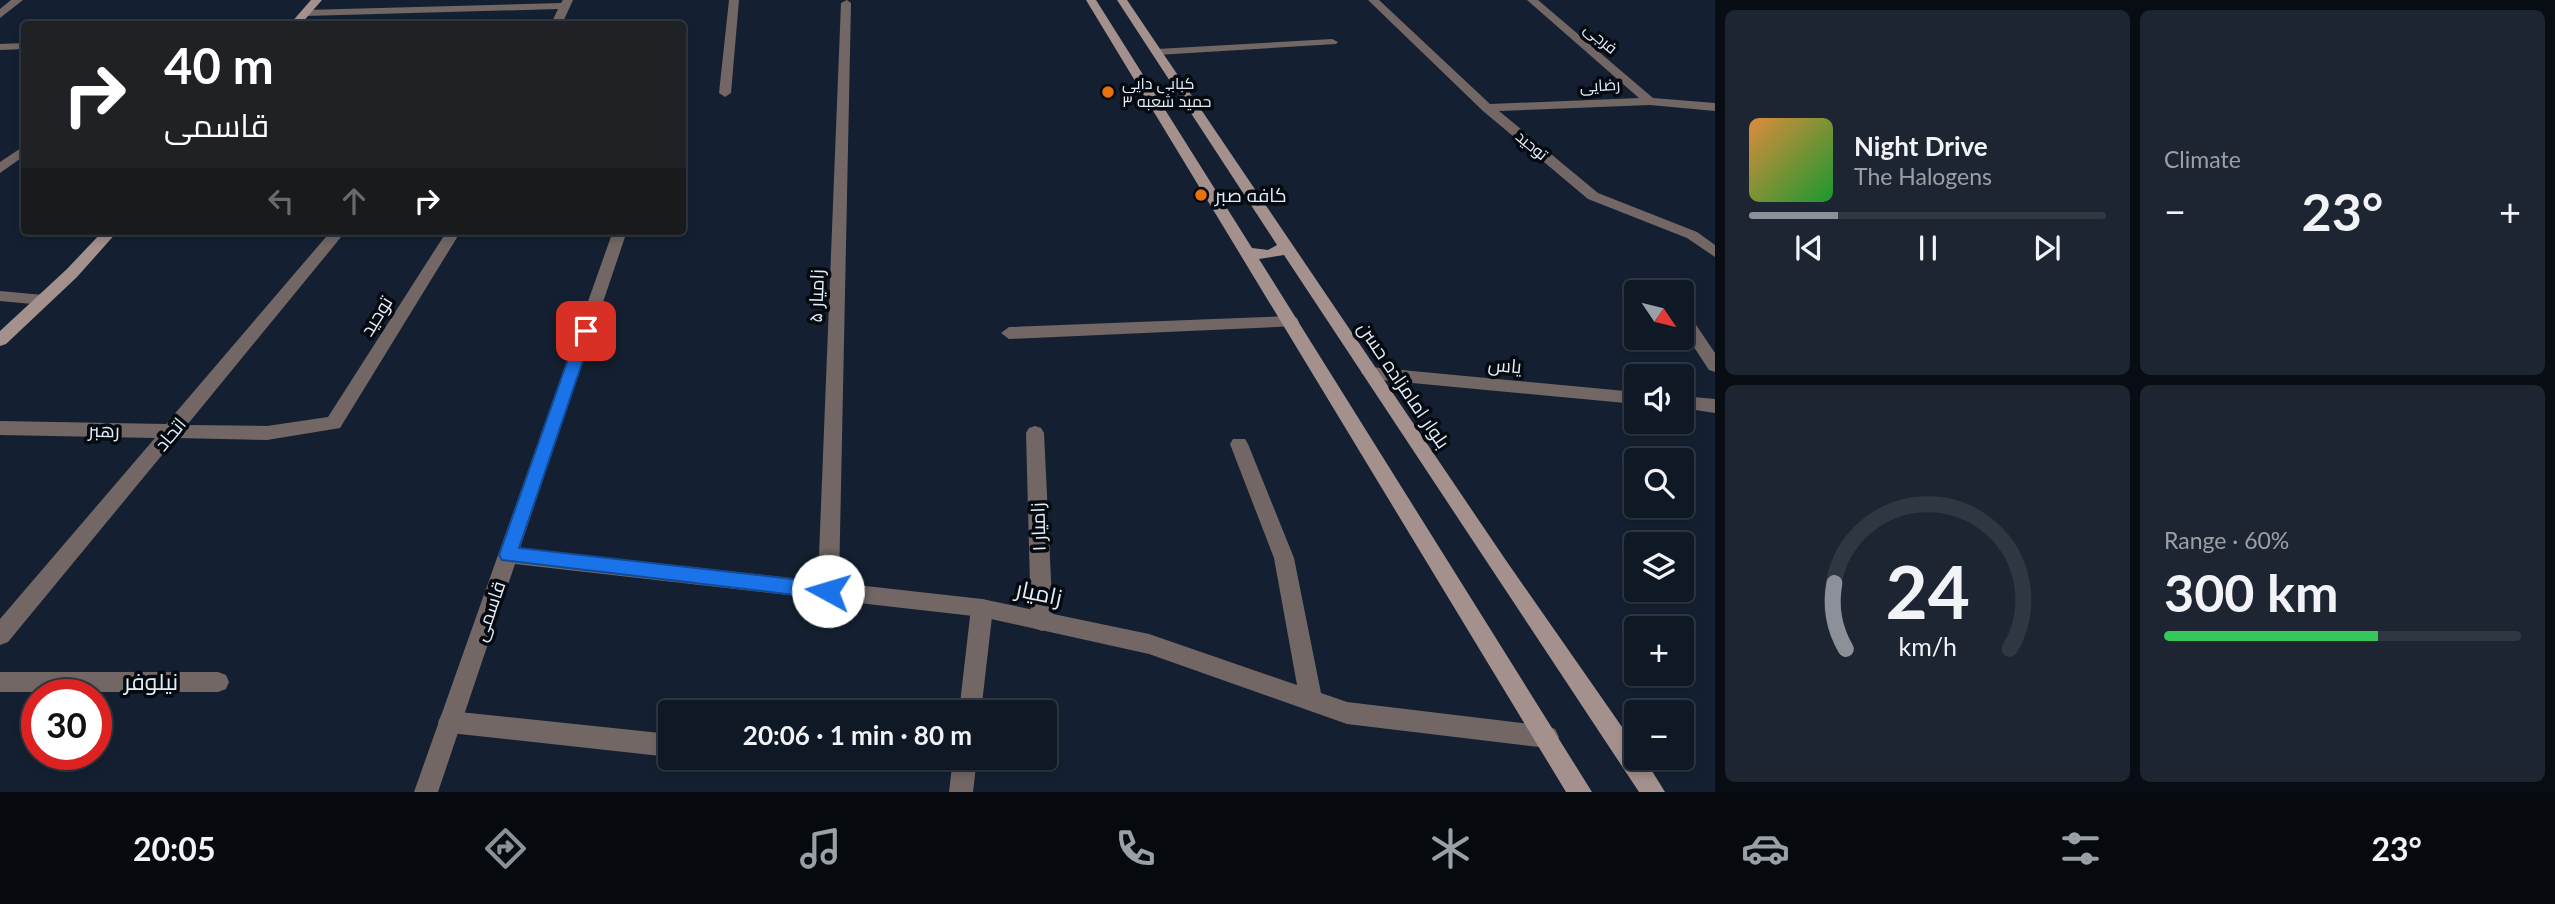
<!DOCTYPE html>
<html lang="en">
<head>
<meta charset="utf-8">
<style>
  :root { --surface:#0f1825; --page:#1d2532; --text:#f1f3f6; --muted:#9ba0a7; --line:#2f3742; --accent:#8c9099 }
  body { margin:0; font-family:Lato,Cairo,sans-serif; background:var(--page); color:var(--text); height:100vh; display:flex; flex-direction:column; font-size:26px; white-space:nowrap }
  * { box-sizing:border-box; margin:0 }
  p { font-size:23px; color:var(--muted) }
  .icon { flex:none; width:38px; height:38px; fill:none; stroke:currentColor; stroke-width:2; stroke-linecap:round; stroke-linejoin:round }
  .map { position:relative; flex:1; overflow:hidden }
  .sheet { display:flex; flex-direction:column; gap:10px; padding:10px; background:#080d14; width:840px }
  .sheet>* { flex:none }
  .top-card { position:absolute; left:21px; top:21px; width:665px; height:214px; border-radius:7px; box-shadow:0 4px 10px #0003,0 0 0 2px var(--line); background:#202124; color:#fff; overflow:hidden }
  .needle { width:46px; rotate:125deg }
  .controls { position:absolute; left:1624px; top:280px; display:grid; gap:14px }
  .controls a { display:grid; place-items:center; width:70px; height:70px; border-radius:7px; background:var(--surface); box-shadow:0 4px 10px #0003,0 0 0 2px var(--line); font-size:35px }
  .speed { position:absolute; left:21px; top:679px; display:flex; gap:14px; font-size:35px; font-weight:700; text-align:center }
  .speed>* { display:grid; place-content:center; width:91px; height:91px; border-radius:50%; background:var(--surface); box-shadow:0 4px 10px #0003,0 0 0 2px var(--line); line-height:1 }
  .speed .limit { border:10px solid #d22; background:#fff; color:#111 }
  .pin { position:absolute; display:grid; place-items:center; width:60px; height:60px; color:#fff; margin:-30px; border-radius:14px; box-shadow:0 4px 10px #0006 }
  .me { position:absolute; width:77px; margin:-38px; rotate:276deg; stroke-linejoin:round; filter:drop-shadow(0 0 5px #0008) }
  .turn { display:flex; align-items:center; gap:24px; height:147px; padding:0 28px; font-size:32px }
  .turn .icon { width:91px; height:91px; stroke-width:2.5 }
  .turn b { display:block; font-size:49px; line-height:60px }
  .lanes { display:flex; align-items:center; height:66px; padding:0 28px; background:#0003; justify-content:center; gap:35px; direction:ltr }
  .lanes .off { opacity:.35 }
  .big { font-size:52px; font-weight:700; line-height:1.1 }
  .sheet .tile { flex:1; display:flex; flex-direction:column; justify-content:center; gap:10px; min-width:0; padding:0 24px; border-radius:10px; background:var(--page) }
  .sheet .dial { align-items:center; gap:0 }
  .dial svg { height:182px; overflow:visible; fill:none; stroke:var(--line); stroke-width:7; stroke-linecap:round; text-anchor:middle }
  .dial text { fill:var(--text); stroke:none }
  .song { display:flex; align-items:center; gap:21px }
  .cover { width:84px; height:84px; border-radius:10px; background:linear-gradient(135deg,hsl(30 70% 55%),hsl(130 70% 35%)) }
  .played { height:7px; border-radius:4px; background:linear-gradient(90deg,var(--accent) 25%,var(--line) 25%) }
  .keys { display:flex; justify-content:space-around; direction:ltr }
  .heat { display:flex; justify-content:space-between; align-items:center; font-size:38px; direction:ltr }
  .charge { height:10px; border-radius:5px; background:linear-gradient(90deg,#34c759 60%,var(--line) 0) }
  .sheet .tiles { flex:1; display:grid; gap:10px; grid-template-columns:repeat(2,1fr) }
  .trip { position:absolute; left:658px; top:700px; width:399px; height:70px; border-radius:7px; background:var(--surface); box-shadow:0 4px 10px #0003,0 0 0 2px var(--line); font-weight:700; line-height:70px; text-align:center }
  .menu { display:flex; height:112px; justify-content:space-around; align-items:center; background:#060a0f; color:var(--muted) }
  .menu .icon { width:49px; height:49px }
  .menu .active { color:var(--accent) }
  .menu b { font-size:32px; color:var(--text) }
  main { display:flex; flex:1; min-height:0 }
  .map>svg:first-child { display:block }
</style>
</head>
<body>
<main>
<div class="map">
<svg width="1715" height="792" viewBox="0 0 1715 792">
  <rect width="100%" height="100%" fill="#142031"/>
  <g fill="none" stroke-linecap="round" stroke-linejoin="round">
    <!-- lane -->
    <path fill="#736765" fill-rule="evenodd" d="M1291 316 1297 318 1299 322 1297 326 1009 339 1001 333 1009 327Z
      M1035 426 1041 428 1044 433 1053 621 1050 628 1042 631 1034 628 1031 621 1026 433 1029 428Z
      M982 599 989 601 993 608 981 712H959L971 608 975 601Z
      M450 711 670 734V757L450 733 442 730 438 722 442 714Z
      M953 758H977L973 792H949Z"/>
    <!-- street -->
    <path fill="#736765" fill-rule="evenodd" d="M11 0H23L0 18V9Z
      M563 0H573L562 24H551L558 9 305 16 300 13 305 10 561 3Z
      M729 0H739L731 93 725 97 719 93Z
      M847 0 851 3 839 583 982 599 1149 634 1297 685 1274 558 1230 444 1233 439H1245L1248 444 1294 558 1321 693 1347 702 1547 726 1555 729 1559 737 1555 745 1547 748 1347 724 1149 654 982 617 515 564 438 792H414L613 231H627L520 548 818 581 841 3Z
      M1368 0H1379L1490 104 1639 98 1527 0H1538L1653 98 1715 103V111L1650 105 1499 111 1598 193 1697 232 1715 245V257L1687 238 1588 199 1483 111Z
      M1332 39 1338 42 1336 44 1157 55 1151 52 1157 49Z
      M24 43V49L0 50V44Z
      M24 146V156L0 173V162Z
      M331 231H346L187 425 267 426 328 417 447 231H461L340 428 267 440 176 438 8 642 0 645V619L155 438 0 435V421L166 424Z
      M0 291 43 295 51 300 43 305 0 301Z
      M1682 312 1688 313 1715 353V372L1709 370 1682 329Z
      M1370 367 1636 392V404L1370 379 1361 373Z
      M1682 396 1715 399V413L1682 408Z
      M0 672H218L226 675 229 682 226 689 218 692H0Z"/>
    <!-- secondary -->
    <path fill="#a4908c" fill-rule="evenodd" d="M311 0H322L301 24H290Z
      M1086 0H1096L1252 248 1268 250 1277 245 1117 0H1127L1505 559 1636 747V758H1644L1665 792H1639L1284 255 1259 259 1592 792H1566Z
      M103 231H118L77 277 6 344 0 346V331L67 269Z"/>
  </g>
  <!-- route -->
  <path fill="#1a73e8" stroke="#114b97" stroke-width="2" d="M586 325 593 331 519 548 828 583 834 585 837 591 834 597 828 599 502 560 499 555 578 331Z"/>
  <!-- markers -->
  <g fill="#e8710a" stroke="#050a11" stroke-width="2.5">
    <circle cx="1108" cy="92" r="7"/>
    <circle cx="1201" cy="195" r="7"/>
  </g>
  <g text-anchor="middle" stroke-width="7" stroke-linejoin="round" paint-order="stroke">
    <!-- far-street labels -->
    <g font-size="16" fill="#e4edf8" stroke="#050a11">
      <text transform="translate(1601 38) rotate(40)" y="6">فرجی</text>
      <text transform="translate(1600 85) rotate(-3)" y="6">رضایی</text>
      <text transform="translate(1532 145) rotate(40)" y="6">توحید</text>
    </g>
    <!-- far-poi labels -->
    <g font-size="16" fill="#e4edf8" stroke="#050a11" text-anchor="start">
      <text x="1122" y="89">کبابی دایی<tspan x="1122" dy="18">حمید شعبه ۳</tspan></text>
    </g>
    <!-- poi labels -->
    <g font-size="19" fill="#e4edf8" stroke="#050a11" text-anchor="start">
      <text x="1215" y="202">کافه صبر</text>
    </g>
    <!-- street labels -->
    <g font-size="19" fill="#e4edf8" stroke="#050a11">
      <text transform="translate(816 296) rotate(-88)" y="7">زامیار ۵</text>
      <text transform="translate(376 316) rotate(-58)" y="7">توحید</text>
      <text transform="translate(1505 365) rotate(5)" y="7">یاس</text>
      <text transform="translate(1404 385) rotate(56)" y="7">بلوار امامزاده حسن</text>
      <text transform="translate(104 430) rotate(1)" y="7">رهبر</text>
      <text transform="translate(170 434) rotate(-50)" y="7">اتحاد</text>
      <text transform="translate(1038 527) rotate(-92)" y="7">زامیار ۱</text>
      <text transform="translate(489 611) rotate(-71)" y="7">قاسمی</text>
    </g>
    <!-- near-street labels -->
    <g font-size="23" fill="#e4edf8" stroke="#050a11">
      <text transform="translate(1039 593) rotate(12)" y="8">زامیار</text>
      <text x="151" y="690">نیلوفر</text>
    </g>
  </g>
</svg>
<div class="controls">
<a><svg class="needle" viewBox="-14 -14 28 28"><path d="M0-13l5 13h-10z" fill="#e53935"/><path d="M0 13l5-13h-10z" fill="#9ba0a7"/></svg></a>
<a><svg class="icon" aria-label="sound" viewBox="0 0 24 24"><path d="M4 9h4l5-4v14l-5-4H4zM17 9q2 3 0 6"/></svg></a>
<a><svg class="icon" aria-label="search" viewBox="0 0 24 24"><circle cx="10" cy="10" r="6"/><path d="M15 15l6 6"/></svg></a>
<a><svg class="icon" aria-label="layers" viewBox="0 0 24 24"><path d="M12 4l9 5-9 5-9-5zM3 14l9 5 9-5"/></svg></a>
<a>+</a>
<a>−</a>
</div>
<div class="speed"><div class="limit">30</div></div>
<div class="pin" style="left:586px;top:331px;background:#d93025"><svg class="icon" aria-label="arrive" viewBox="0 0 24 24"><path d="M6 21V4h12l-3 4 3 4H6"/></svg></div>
<svg class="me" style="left:828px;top:591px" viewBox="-20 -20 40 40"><circle r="19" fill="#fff"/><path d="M0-13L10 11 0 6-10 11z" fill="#1a73e8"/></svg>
<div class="trip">20:06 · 1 min · 80 m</div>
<div class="top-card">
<div class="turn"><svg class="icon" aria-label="right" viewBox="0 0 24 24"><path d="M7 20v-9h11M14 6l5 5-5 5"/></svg><div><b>40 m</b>قاسمی</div></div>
<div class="lanes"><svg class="icon off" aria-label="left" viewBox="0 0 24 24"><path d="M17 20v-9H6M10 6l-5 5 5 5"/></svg><svg class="icon off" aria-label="ahead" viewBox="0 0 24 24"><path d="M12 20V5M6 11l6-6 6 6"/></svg><svg class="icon" aria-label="right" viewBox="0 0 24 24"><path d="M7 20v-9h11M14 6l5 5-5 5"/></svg></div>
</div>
</div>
<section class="sheet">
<div class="tiles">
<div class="tile">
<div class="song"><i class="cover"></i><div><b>Night Drive</b><p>The Halogens</p></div></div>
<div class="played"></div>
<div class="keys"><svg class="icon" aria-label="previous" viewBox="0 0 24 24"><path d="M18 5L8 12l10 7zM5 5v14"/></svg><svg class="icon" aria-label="pause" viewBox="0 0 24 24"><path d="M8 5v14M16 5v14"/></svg><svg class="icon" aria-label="next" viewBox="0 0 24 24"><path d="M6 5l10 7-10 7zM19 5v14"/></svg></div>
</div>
<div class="tile"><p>Climate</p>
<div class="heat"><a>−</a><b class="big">23°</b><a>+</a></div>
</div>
<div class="tile dial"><svg viewBox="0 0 100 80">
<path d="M14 69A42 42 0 1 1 86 69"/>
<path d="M14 69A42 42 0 0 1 9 40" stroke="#8c9099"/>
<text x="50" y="56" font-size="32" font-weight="700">24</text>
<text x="50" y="72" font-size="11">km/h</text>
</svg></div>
<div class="tile"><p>Range · 60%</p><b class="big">300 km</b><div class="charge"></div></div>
</div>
</section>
</main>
<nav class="menu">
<b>20:05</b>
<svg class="icon active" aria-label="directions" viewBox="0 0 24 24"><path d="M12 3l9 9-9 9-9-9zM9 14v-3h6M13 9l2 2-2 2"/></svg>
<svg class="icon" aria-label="music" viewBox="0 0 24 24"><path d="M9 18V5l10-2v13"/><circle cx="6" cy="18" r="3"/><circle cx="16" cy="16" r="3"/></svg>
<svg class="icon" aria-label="phone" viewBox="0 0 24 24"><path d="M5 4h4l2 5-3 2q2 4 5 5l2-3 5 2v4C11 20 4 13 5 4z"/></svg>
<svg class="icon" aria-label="climate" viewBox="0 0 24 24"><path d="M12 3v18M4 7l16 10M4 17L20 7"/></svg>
<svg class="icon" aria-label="car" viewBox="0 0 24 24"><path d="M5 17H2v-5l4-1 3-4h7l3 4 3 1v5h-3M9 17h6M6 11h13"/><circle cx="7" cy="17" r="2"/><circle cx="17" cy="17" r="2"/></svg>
<svg class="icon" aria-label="filters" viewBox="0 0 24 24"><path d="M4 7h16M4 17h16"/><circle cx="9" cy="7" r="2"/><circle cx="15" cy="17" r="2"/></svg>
<b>23°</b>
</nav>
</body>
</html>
